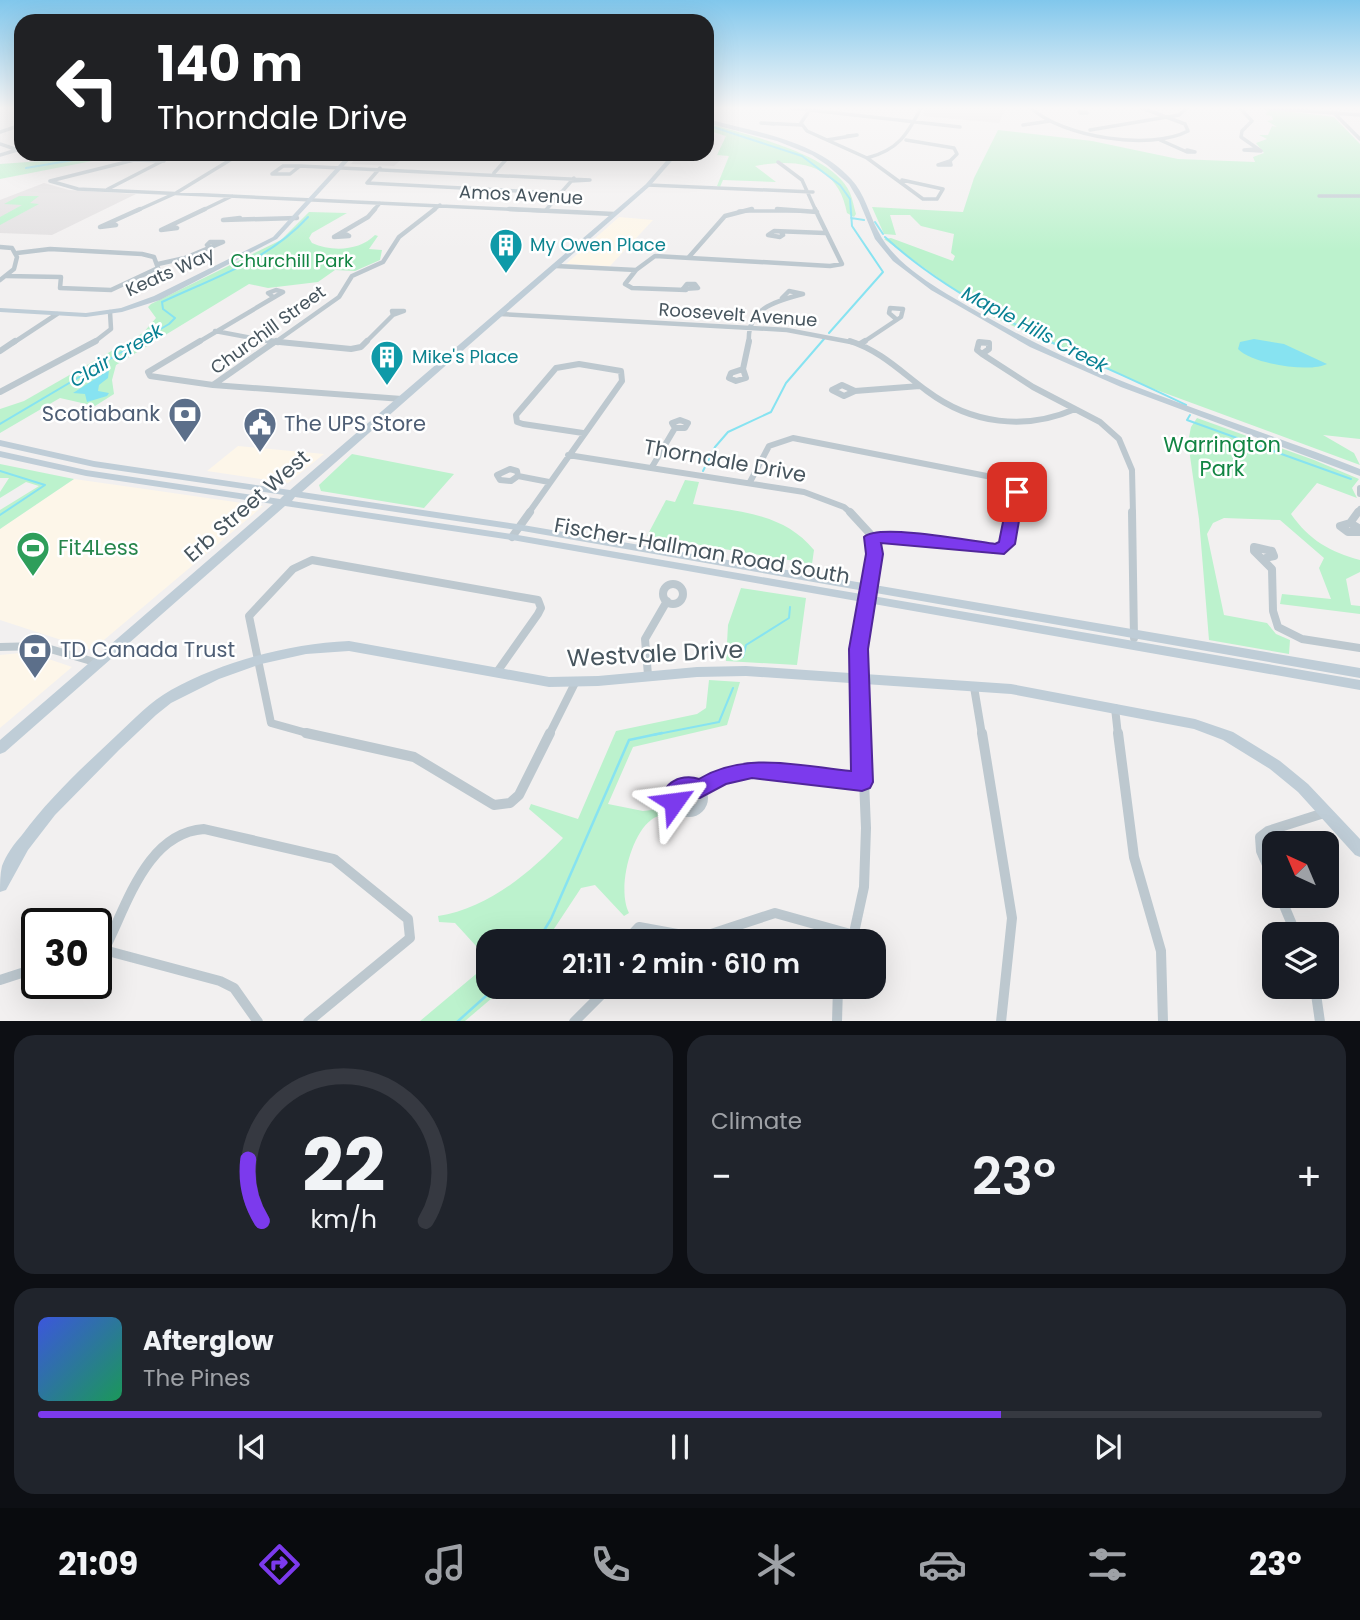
<!DOCTYPE html>
<html lang="en">
<head>
<meta charset="utf-8">
<style>
  :root { --surface:#171b24; --page:#20242c; --text:#f1f3f6; --muted:#9ea1a6; --line:#363941; --accent:#7c3aed }
  body { margin:0; font-family:Poppins,sans-serif; background:var(--page); color:var(--text); height:100vh; display:flex; flex-direction:column; font-size:26px; white-space:nowrap }
  * { box-sizing:border-box; margin:0 }
  p { font-size:23px; color:var(--muted) }
  .icon { flex:none; width:38px; height:38px; fill:none; stroke:currentColor; stroke-width:2; stroke-linecap:round; stroke-linejoin:round }
  .map { position:relative; height:1021px; overflow:hidden }
  .drawer { display:flex; flex-direction:column; gap:14px; padding:14px; background:#0d0f14; flex:1 }
  .drawer>* { flex:none }
  .top-card { position:absolute; left:14px; top:14px; width:700px; height:147px; border-radius:21px; box-shadow:0 7px 28px #0002; background:#202124; color:#fff; overflow:hidden }
  .needle { width:46px; rotate:316deg }
  .controls { position:absolute; left:1262px; top:831px; display:grid; gap:14px }
  .controls a { display:grid; place-items:center; width:77px; height:77px; border-radius:14px; background:var(--surface); box-shadow:0 7px 28px #0002; font-size:35px }
  .speed { position:absolute; left:21px; top:908px; display:flex; gap:14px; font-size:35px; font-weight:700; text-align:center }
  .speed>* { display:grid; place-content:center; width:91px; height:91px; border-radius:50%; background:var(--surface); box-shadow:0 7px 28px #0002; line-height:1 }
  .speed .limit { border:4px solid #111; border-radius:10px; background:#fff; color:#111 }
  .pin { position:absolute; display:grid; place-items:center; width:60px; height:60px; color:#fff; margin:-30px; border-radius:14px; box-shadow:0 4px 10px #0006 }
  .me { position:absolute; width:77px; margin:-38px; rotate:59deg; stroke-linejoin:round; filter:drop-shadow(0 0 5px #0008) }
  .turn { display:flex; align-items:center; gap:24px; height:147px; padding:0 28px; font-size:32px }
  .turn .icon { width:91px; height:91px; stroke-width:2.5 }
  .turn b { display:block; font-size:49px; line-height:60px }
  .big { font-size:52px; font-weight:600; line-height:1.1 }
  .drawer .tile { flex:1; display:flex; flex-direction:column; justify-content:center; gap:10px; min-width:0; padding:0 24px; border-radius:21px; background:var(--page) }
  .drawer .dial { align-items:center; gap:0 }
  .dial svg { height:182px; overflow:visible; fill:none; stroke:var(--line); stroke-width:7; stroke-linecap:round; text-anchor:middle }
  .dial text { fill:var(--text); stroke:none }
  .song { display:flex; align-items:center; gap:21px }
  .cover { width:84px; height:84px; border-radius:10px; background:linear-gradient(135deg,hsl(230 70% 55%),hsl(150 70% 35%)) }
  .played { height:7px; border-radius:4px; background:linear-gradient(90deg,var(--accent) 75%,var(--line) 75%) }
  .keys { display:flex; justify-content:space-around; direction:ltr }
  .heat { display:flex; justify-content:space-between; align-items:center; font-size:38px; direction:ltr }
  .drawer .tiles { flex:1; display:grid; gap:14px; grid-template-columns:1fr 1fr }
  .tile:last-child { grid-column:span 2 }
  .trip { position:absolute; left:476px; top:929px; width:410px; height:70px; border-radius:21px; background:var(--surface); box-shadow:0 7px 28px #0002; font-weight:600; line-height:70px; text-align:center }
  .tab-bar { display:flex; height:112px; justify-content:space-around; align-items:center; background:#090b0e; color:var(--muted) }
  .tab-bar .icon { width:49px; height:49px }
  .tab-bar .active { color:var(--accent) }
  .tab-bar b { font-size:32px; color:var(--text) }
  .map>svg:first-child { display:block }
</style>
</head>
<body>
<div class="map">
<svg width="1360" height="1022" viewBox="0 0 1360 1022">
  <rect width="100%" height="100%" fill="#f2f0f0"/>
  <!-- commercial -->
  <path fill="#fdf6e9" d="M619 217 653 220 610 266 566 264Z
    M238 446 324 454 288 483 207 471Z
    M74 479 145 489 263 506 92 650 0 620V529Z
    M20 653 34 654 72 667 0 728V655Z"/>
  <!-- education -->
  <path fill="#e3e1e2" d="M926 108H1005L999 123 923 116Z
    M359 154H451L443 161 402 159 394 166 351 164Z
    M44 183 69 190 136 194 52 235 0 233V200Z"/>
  <!-- green -->
  <path fill="#bcf2cd" d="M1268 109 1334 117 1360 144V439L1323 435 1354 453 1360 465 1143 385 993 317 884 239 891 238 953 261 955 256 951 253 954 234 921 226 910 215H890L896 235 884 234 872 207 963 212 974 178 998 130 1092 141 1178 159 1255 162 1253 157 1264 153 1256 143 1267 139 1259 135H1268L1272 126 1277 127 1267 121 1273 120 1272 116 1266 115Z
    M707 123C746 135 833 153 850 193 853 200 854 208 856 214L854 217 847 213C838 164 799 158 755 166L776 182 723 180 720 187 717 186 729 156 717 155 726 136 707 130Z
    M79 154H128L0 179V164L42 161Z
    M19 196H39L30 203 39 204 0 225V217L22 205 4 204Z
    M309 212 347 213 312 233 309 238 312 243C332 252 359 251 375 235L378 236 369 249 382 250 380 260 355 271 335 270 318 282 268 288 249 284 116 365 112 380 114 394 95 406 60 398 0 433V409L24 401 143 333 156 318 148 307 151 304 281 240Z
    M1197 418 1314 460 1359 479 1352 488 1357 498 1317 483 1291 514C1309 540 1330 552 1360 560V572L1346 579 1351 605 1360 606V614L1280 604 1282 594 1331 599 1319 568 1324 558 1280 520 1224 518 1213 523 1207 534 1224 615 1267 623 1276 634 1290 640 1289 654 1209 640 1199 519 1188 442 1191 427Z
    M352 454 454 474 424 508 321 491 319 485Z
    M0 464 74 479 0 529V510L39 486 26 482 0 498V492L9 478H0Z
    M685 480 699 482 693 504C738 512 783 512 814 550L812 564 647 536 666 500 675 502Z
    M741 588 806 598 797 665 726 661 728 625Z
    M709 680 740 682 727 725 633 747 608 804 643 811 670 808 672 811C665 814 656 816 651 820 630 836 617 890 629 913L624 916 595 885 581 888 546 941 488 942V959L455 923 439 922 438 916C487 909 530 873 563 838L529 809 531 804 578 819 616 731 697 714 706 708Z
    M488 964V987H505L465 1021H420Z"/>
  <!-- water -->
  <path fill="#87e3f1" d="M1254 339 1284 344 1327 364C1310 373 1252 364 1238 349L1240 342Z
    M109 370 108 378 99 385 98 391 109 393 107 396 87 402 85 394 73 393Z"/>
  <g fill="none" stroke-linecap="round" stroke-linejoin="round">
    <!-- stream-far1 -->
    <path stroke="#87e3f1" stroke-width="2" d="M707 125 802 156 840 185 850 199 852 226 883 272 829 333
      M26 168 109 154
      M851 218 864 220
      M875 222 883 234
      M885 237C966 312 1087 357 1186 405
      M1190 415 1187 420 1351 479
      M0 424 169 324 175 318 163 309 162 302C213 278 269 260 308 217
      M0 471 45 485 0 515
      M703 471 715 447 728 432 771 412 786 383 824 339
      M743 657 746 645 789 618 790 607
      M653 735 719 722 733 688"/>
    <!-- stream -->
    <path stroke="#87e3f1" stroke-width="2.5" d="M537 942 551 919 629 740 662 733
      M457 1022 496 987"/>
    <!-- street-far4 -->
    <path stroke="#bdc8cf" stroke-width="3.5" d="M792 108 960 127
      M811 108 801 123 807 131 867 158 923 199H937L943 189 902 180
      M1031 108C1062 137 1150 151 1188 131L1185 124 1142 108
      M1240 108 1252 121 1242 131 1241 137 1261 151 1244 150 1256 149
      M1266 108 1360 115
      M1079 111 1087 113H1080Z
      M1336 115 1360 139
      M774 124 761 123 802 125
      M1030 124 1023 125 1050 121
      M1090 130 1179 115 1187 108
      M0 132 21 125
      M827 140 857 135 847 136
      M906 140 954 148 957 154 950 161
      M1160 140 1187 152H1195L1187 150
      M0 144 21 151
      M0 155 17 150
      M867 158C898 150 907 135 921 108
      M950 161 951 165H938Z
      M778 162 802 180 816 211
      M283 166H300L290 174H272Z
      M300 166 590 180 572 181
      M380 168 367 183 558 193
      M494 173 511 154
      M50 181 78 189 547 211
      M50 181 134 160 164 161
      M648 185 813 192
      M108 189 176 154
      M1319 196H1360
      M136 211 176 193 240 154
      M201 211 232 196
      M373 211 380 203
      M432 211 440 205
      M545 211 574 178
      M739 211H801"/>
    <!-- street-far3 -->
    <path stroke="#bdc8cf" stroke-width="4.5" d="M509 209 614 214
      M777 209 817 212
      M240 218 223 220 297 218
      M113 223 116 225 100 227 140 209
      M174 226 177 228 161 230 205 209
      M781 232 783 235 780 237 768 235 774 231 825 233
      M344 233 349 236 334 237 368 217 375 209
      M0 247 12 248 17 257 14 269 0 280
      M689 257 725 216 752 209
      M158 264 185 258 223 242H210L207 245 211 247
      M556 266 636 270
      M6 276 61 277 60 288 111 290 158 268 154 257 142 254 50 249 17 253
      M687 284H695L698 288 683 289Z
      M686 290 632 288 625 284 636 270 655 256 830 266 842 264 815 209
      M392 311H404L393 315Z
      M500 314 787 330 856 343
      M215 331 278 343
      M13 343 57 314
      M93 343 111 329 110 312
      M197 343 283 292 276 290 268 293 272 296
      M274 343 339 297 352 276 383 262 399 237 435 209
      M365 343 393 315
      M749 343C746 309 775 301 803 294L789 291 782 298
      M862 343 901 317 903 309 890 308 889 313 896 319
      M979 343H986"/>
    <!-- street-far2 -->
    <path stroke="#bdc8cf" stroke-width="6" d="M200 341 148 372 150 376 213 385
      M269 341 351 349 361 347 367 341
      M276 341 213 385 402 399
      M850 341C881 351 901 372 927 391 971 424 1025 431 1075 409
      M979 342 989 343V349L982 354 977 350Z
      M860 344 865 341
      M0 351 15 341
      M982 354 1033 387 1100 422 1119 439 1132 470 1133 514
      M743 369 746 378 736 381 729 378 731 373Z
      M743 369 749 341
      M842 385 855 391 844 396 832 390Z
      M855 391 920 386
      M0 392 96 341
      M680 420 688 423 685 428H675L672 423Z
      M568 455 804 492 844 507 852 514
      M652 467 675 428
      M510 469 517 471 518 476 511 481 500 480 497 475Z
      M518 476 549 482
      M750 482 769 446 793 438 1002 479 1017 488 1012 514
      M1360 488V494
      M528 514 622 381 621 371 579 364 556 368 516 415 517 422 523 424 583 433
      M1357 514 1360 509"/>
    <!-- street-far1 -->
    <path stroke="#bdc8cf" stroke-width="8" d="M850 512 873 537 874 554 859 649 862 735
      M1132 512 1134 638
      M1350 523 1358 512
      M1360 529 1350 523 1340 526 1348 532H1360
      M512 537 530 512
      M873 537 929 540 998 550 1007 544 1013 512
      M1266 558 1274 556 1272 551 1254 547V551L1272 569 1273 611 1278 627 1302 639 1360 648
      M663 594a10 10 0 1 1 20 0a10 10 0 1 1-20 0Z
      M0 647 40 646 98 663
      M648 675 645 639 667 601
      M974 687 982 735
      M1115 708 1118 735
      M314 735 271 723 249 616 293 569 312 560 538 600 541 608 538 614 497 672
      M549 735 575 683"/>
    <!-- street -->
    <path stroke="#bdc8cf" stroke-width="10" d="M306 733 414 757 494 805 510 803 519 795 550 733
      M982 733 1012 918 1001 1022
      M1118 733 1134 857 1161 951 1163 1022
      M675 798a14 14 0 1 1 28 0a14 14 0 1 1-28 0Z
      M700 789 721 777 752 769 862 782
      M1274 881 1261 851 1260 837 1268 831 1324 813
      M1280 896 1296 934
      M625 942 639 927 699 938 775 913 854 935
      M852 942 864 887 866 828 862 733
      M104 950C127 906 146 833 204 829L334 859 408 919 410 938 308 1022
      M96 951 104 950 220 981 234 988 258 1022
      M0 980 37 968
      M1315 987 1320 1022
      M574 1022 609 987
      M837 1022 838 987"/>
    <!-- secondary -->
    <path fill="#bfcdd7" fill-rule="evenodd" d="M707 119C755 132 816 140 851 179 865 194 869 214 878 231 892 259 921 278 947 294 991 320 1036 345 1083 365 1174 404 1268 433 1360 469V476L1121 387 1030 347 931 290 893 261 875 239 859 201 849 184 827 165 812 155 777 141 707 123Z
      M349 154H355L277 239 160 300 122 312 86 317 0 312V308L86 313 121 308 154 296 273 237Z
      M672 154H678L650 186 302 492 517 524 1360 668V678L517 530 295 497 292 501 512 534 1360 680V690L512 540 285 506 5 752 0 754V740L273 504 86 476 0 457V451L86 470 280 499 284 495 94 467 0 446V440L94 461 290 490 646 184Z
      M349 641 549 677 598 676 697 667 746 666 1011 684 1195 719 1233 732 1280 761 1308 784 1360 839V857L1355 855 1298 792 1270 769 1223 740 1194 729 1011 694 746 676 697 677 598 686 549 687 349 651 306 654 261 664 219 679 171 703 156 715 119 750 55 815 28 850 6 890 0 892C0 884 0 874 2 866 6 855 14 844 22 835 49 798 84 766 117 735 134 719 150 702 171 690 224 661 288 644 349 641Z"/>
  </g>
  <!-- sky -->
  <linearGradient id="sky" x2="0" y2="1"><stop stop-color="#81c7ec"/><stop offset="0.43" stop-color="#f9f8f8"/><stop offset="1" stop-color="#f9f8f8" stop-opacity="0"/></linearGradient>
  <rect width="1360" height="251" fill="url(#sky)"/>
  <!-- route -->
  <path fill="#7c3aed" stroke="#51269a" stroke-width="2" d="M1017 487 1024 492 1015 544 1004 554 881 543 883 554 868 649 873 782 870 788 862 791 752 778 726 784 700 798 687 795 681 808 674 811 666 808C655 786 680 772 699 779 745 751 800 766 851 771L849 649 866 554 864 537C877 523 973 541 995 544L999 542 1009 492Z"/>
  <!-- icons -->
  <defs>
    <symbol id="building-pin" viewBox="-11 -11 22 30"><path d="M0 17L-7.5 6A9.5 9.5 0 1 1 7.5 6Z" fill="#0f9aa8" stroke="#fff"/><path d="M-4-6H4V6H1V3H-1V6H-4ZM-2.5-4.3h1.7v1.8h-1.7ZM.8-4.3h1.7v1.8H.8ZM-2.5-1h1.7V.8h-1.7ZM.8-1h1.7V.8H.8Z" fill="#fff"/></symbol>
    <symbol id="bank-pin" viewBox="-11 -11 22 30"><path d="M0 17L-7.5 6A9.5 9.5 0 1 1 7.5 6Z" fill="#5c6f8a" stroke="#fff"/><path d="M-6-4H6V4H-6ZM0-2.3a2.3 2.3 0 1 0 0 4.6a2.3 2.3 0 1 0 0-4.6Z" fill="#fff"/></symbol>
    <symbol id="civic-pin" viewBox="-11 -11 22 30"><path d="M0 17L-7.5 6A9.5 9.5 0 1 1 7.5 6Z" fill="#5c6f8a" stroke="#fff"/><path d="M-.6-6.5H3V-4.5H.6V-3L4-1V1h2V6H-6V1h2V-1L-.6-3ZM-1.2 2.5V6h2.4V2.5Z" fill="#fff"/></symbol>
    <symbol id="stadium-pin" viewBox="-11 -11 22 30"><path d="M0 17L-7.5 6A9.5 9.5 0 1 1 7.5 6Z" fill="#2e9e5b" stroke="#fff"/><path d="M0-5a6.5 5 0 1 0 0 10a6.5 5 0 1 0 0-10ZM-3.5-1.8h7v3.6h-7Z" fill="#fff"/></symbol>
  </defs>
  <g fill-rule="evenodd">
    <use href="#building-pin" x="487" y="226" width="38" height="52"/>
    <use href="#building-pin" x="368" y="338" width="38" height="52"/>
    <use href="#bank-pin" x="166" y="395" width="38" height="52"/>
    <use href="#civic-pin" x="241" y="405" width="38" height="52"/>
    <use href="#stadium-pin" x="14" y="529" width="38" height="52"/>
    <use href="#bank-pin" x="16" y="631" width="38" height="52"/>
  </g>
  <g text-anchor="middle" stroke-width="5" stroke-linejoin="round" paint-order="stroke">
    <!-- far-street labels -->
    <g font-size="18" fill="#47555e" stroke="#fff">
      <text transform="translate(521 195) rotate(3)" y="6">Amos Avenue</text>
      <text transform="translate(170 272) rotate(-24)" y="6">Keats Way</text>
      <text transform="translate(738 315) rotate(4)" y="6">Roosevelt Avenue</text>
      <text transform="translate(268 330) rotate(-36)" y="6">Churchill Street</text>
    </g>
    <!-- far-culture labels -->
    <g font-size="18" fill="#0d838f" stroke="#fff" text-anchor="start">
      <text x="530" y="251">My Owen Place</text>
      <text x="412" y="363">Mike's Place</text>
    </g>
    <!-- far-park labels -->
    <g font-size="18" fill="#128543" stroke="#fff">
      <text x="292" y="267">Churchill Park</text>
    </g>
    <!-- far-water labels -->
    <g font-size="19" font-style="italic" fill="#078093" stroke="#fff">
      <text transform="translate(1035 329) rotate(28)" y="7">Maple Hills Creek</text>
      <text transform="translate(116 355) rotate(-31)" y="7">Clair Creek</text>
    </g>
    <!-- service labels -->
    <g font-size="21" fill="#4e5e75" stroke="#fff" text-anchor="start">
      <text x="160" y="421" text-anchor="end">Scotiabank</text>
      <text x="284" y="431">The UPS Store</text>
      <text x="60" y="657">TD Canada Trust</text>
    </g>
    <!-- park labels -->
    <g font-size="21" fill="#128543" stroke="#fff">
      <text x="1222" y="452">Warrington<tspan x="1222" dy="24">Park</tspan></text>
    </g>
    <!-- street labels -->
    <g font-size="21" fill="#47555e" stroke="#fff">
      <text transform="translate(725 461) rotate(10)" y="7">Thorndale Drive</text>
      <text transform="translate(247 506) rotate(-41)" y="7">Erb Street West</text>
      <text transform="translate(702 551) rotate(10)" y="7">Fischer-Hallman Road South</text>
    </g>
    <!-- leisure labels -->
    <g font-size="21" fill="#27864d" stroke="#fff" text-anchor="start">
      <text x="58" y="555">Fit4Less</text>
    </g>
    <!-- near-street labels -->
    <g font-size="24" fill="#47555e" stroke="#fff">
      <text transform="translate(655 654) rotate(-3)" y="8">Westvale Drive</text>
    </g>
  </g>
</svg>
<div class="controls">
<a><svg class="needle" viewBox="-14 -14 28 28"><path d="M0-13l5 13h-10z" fill="#e53935"/><path d="M0 13l5-13h-10z" fill="#9ea1a6"/></svg></a>
<a><svg class="icon" aria-label="layers" viewBox="0 0 24 24"><path d="M12 4l9 5-9 5-9-5zM3 14l9 5 9-5"/></svg></a>
</div>
<div class="speed"><div class="limit">30</div></div>
<div class="pin" style="left:1017px;top:492px;background:#d93025"><svg class="icon" aria-label="arrive" viewBox="0 0 24 24"><path d="M6 21V4h12l-3 4 3 4H6"/></svg></div>
<svg class="me" style="left:674px;top:802px" viewBox="-20 -20 40 40"><path d="M0-17L14 15 0 8-14 15z" fill="#7c3aed" stroke="#fff" stroke-width="4"/></svg>
<div class="trip">21:11 · 2 min · 610 m</div>
<div class="top-card">
<div class="turn"><svg class="icon" aria-label="left" viewBox="0 0 24 24"><path d="M17 20v-9H6M10 6l-5 5 5 5"/></svg><div><b>140 m</b>Thorndale Drive</div></div>
</div>
</div>
<section class="drawer">
<div class="tiles">
<div class="tile dial"><svg viewBox="0 0 100 80">
<path d="M14 69A42 42 0 1 1 86 69"/>
<path d="M14 69A42 42 0 0 1 8 42" stroke="#7c3aed"/>
<text x="50" y="56" font-size="32" font-weight="700">22</text>
<text x="50" y="72" font-size="11">km/h</text>
</svg></div>
<div class="tile"><p>Climate</p>
<div class="heat"><a>−</a><b class="big">23°</b><a>+</a></div>
</div>
<div class="tile">
<div class="song"><i class="cover"></i><div><b>Afterglow</b><p>The Pines</p></div></div>
<div class="played"></div>
<div class="keys"><svg class="icon" aria-label="previous" viewBox="0 0 24 24"><path d="M18 5L8 12l10 7zM5 5v14"/></svg><svg class="icon" aria-label="pause" viewBox="0 0 24 24"><path d="M8 5v14M16 5v14"/></svg><svg class="icon" aria-label="next" viewBox="0 0 24 24"><path d="M6 5l10 7-10 7zM19 5v14"/></svg></div>
</div>
</div>
</section>
<nav class="tab-bar">
<b>21:09</b>
<svg class="icon active" aria-label="directions" viewBox="0 0 24 24"><path d="M12 3l9 9-9 9-9-9zM9 14v-3h6M13 9l2 2-2 2"/></svg>
<svg class="icon" aria-label="music" viewBox="0 0 24 24"><path d="M9 18V5l10-2v13"/><circle cx="6" cy="18" r="3"/><circle cx="16" cy="16" r="3"/></svg>
<svg class="icon" aria-label="phone" viewBox="0 0 24 24"><path d="M5 4h4l2 5-3 2q2 4 5 5l2-3 5 2v4C11 20 4 13 5 4z"/></svg>
<svg class="icon" aria-label="climate" viewBox="0 0 24 24"><path d="M12 3v18M4 7l16 10M4 17L20 7"/></svg>
<svg class="icon" aria-label="car" viewBox="0 0 24 24"><path d="M5 17H2v-5l4-1 3-4h7l3 4 3 1v5h-3M9 17h6M6 11h13"/><circle cx="7" cy="17" r="2"/><circle cx="17" cy="17" r="2"/></svg>
<svg class="icon" aria-label="filters" viewBox="0 0 24 24"><path d="M4 7h16M4 17h16"/><circle cx="9" cy="7" r="2"/><circle cx="15" cy="17" r="2"/></svg>
<b>23°</b>
</nav>
</body>
</html>
